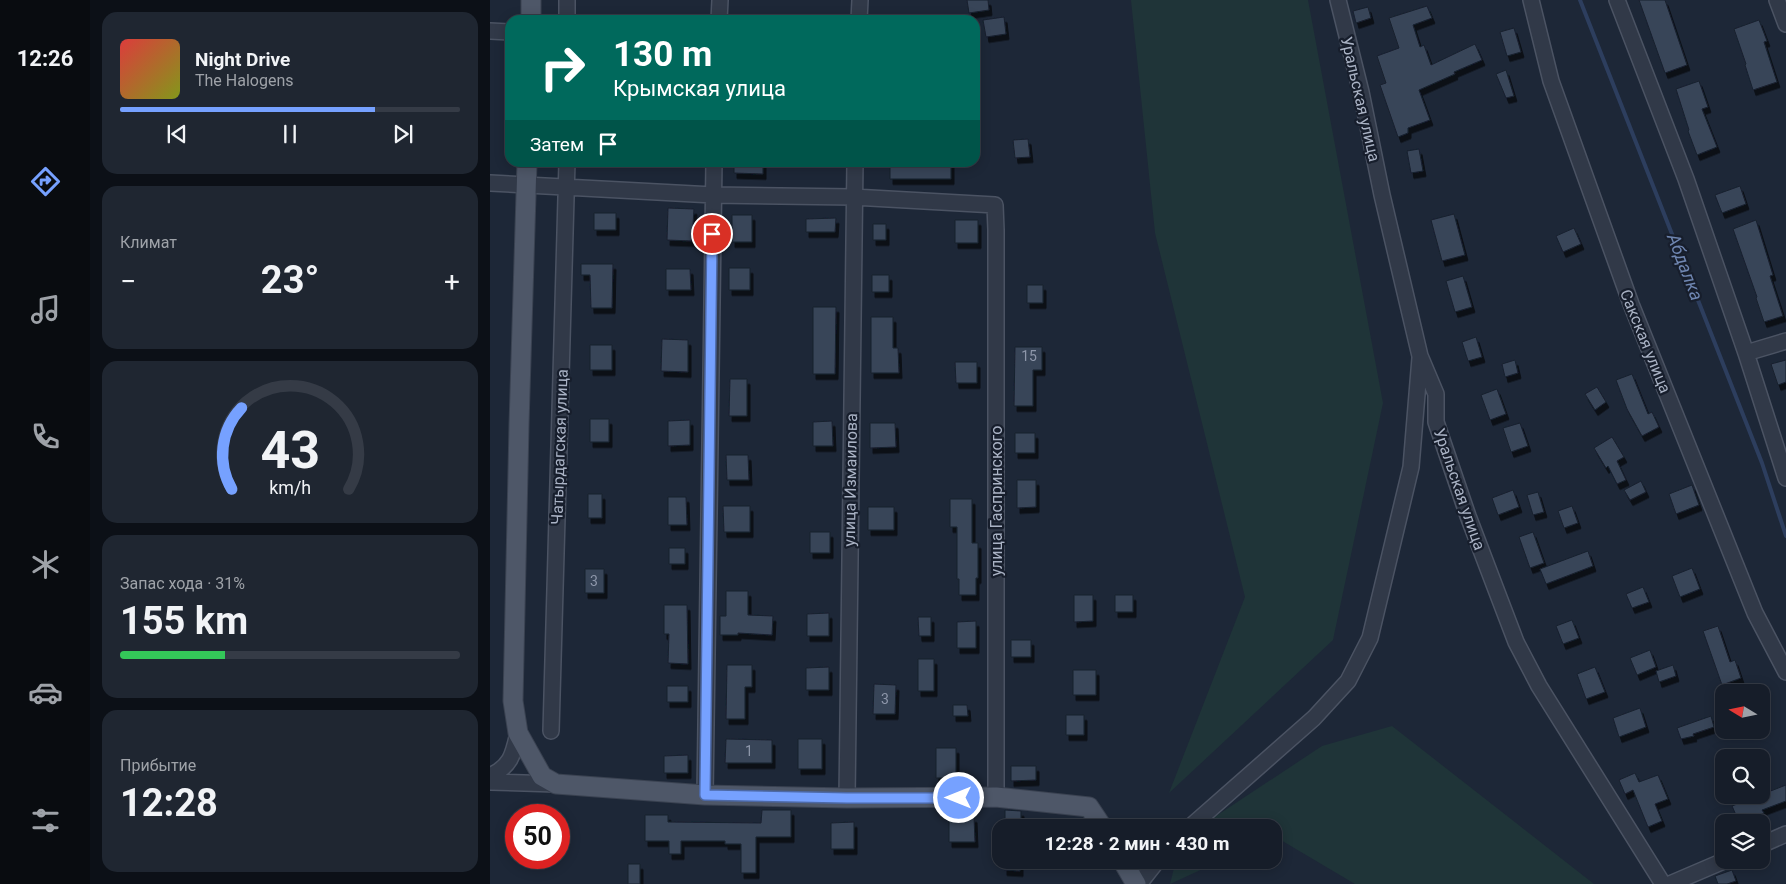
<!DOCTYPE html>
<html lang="ru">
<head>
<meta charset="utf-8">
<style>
  :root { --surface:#161d29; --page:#1f2631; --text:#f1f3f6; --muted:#9ea2a8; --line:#353b46; --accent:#76a1ff }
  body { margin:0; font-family:Roboto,sans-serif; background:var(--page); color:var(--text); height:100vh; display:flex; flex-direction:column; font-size:19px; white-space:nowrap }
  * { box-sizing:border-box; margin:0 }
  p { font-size:16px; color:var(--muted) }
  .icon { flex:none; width:28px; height:28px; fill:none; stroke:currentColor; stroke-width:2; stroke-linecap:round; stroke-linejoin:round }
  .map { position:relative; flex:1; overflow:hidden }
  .drawer { display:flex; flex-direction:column; gap:12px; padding:12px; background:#0c1017; width:400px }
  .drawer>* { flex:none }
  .banner { position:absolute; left:15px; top:15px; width:475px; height:152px; border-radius:15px; box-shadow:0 2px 12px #0003,0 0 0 1px var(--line); background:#00695c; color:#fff; overflow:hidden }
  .needle { width:32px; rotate:280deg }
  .tools { position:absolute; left:1225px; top:684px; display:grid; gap:10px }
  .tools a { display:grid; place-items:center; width:55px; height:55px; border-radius:10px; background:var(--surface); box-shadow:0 2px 12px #0003,0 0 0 1px var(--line); font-size:25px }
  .speed { position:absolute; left:15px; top:804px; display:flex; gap:10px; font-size:25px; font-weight:700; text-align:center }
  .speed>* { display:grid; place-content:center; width:65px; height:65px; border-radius:50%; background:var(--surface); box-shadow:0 2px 12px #0003,0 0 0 1px var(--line); line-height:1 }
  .speed .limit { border:8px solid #d22; background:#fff; color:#111 }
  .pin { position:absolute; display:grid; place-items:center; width:42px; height:42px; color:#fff; margin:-21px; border:2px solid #fff; border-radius:50%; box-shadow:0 1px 5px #0007 }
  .me { position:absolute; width:55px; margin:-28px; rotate:270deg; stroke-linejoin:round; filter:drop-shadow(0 0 4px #0008) }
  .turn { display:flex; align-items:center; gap:18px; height:105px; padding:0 25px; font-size:22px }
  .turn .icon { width:65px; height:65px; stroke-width:2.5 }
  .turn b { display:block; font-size:35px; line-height:42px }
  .then { display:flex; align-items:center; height:48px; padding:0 25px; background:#0003; gap:10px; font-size:19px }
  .big { font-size:38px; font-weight:700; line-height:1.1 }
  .drawer .card { flex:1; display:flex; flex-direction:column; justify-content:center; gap:8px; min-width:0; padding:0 18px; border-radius:15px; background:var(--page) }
  .drawer .dial { align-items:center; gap:0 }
  .dial svg { height:130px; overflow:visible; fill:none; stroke:var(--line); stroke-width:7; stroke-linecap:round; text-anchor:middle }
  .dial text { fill:var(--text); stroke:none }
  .song { display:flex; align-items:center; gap:15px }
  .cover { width:60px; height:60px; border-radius:8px; background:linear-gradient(135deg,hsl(0 70% 55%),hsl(70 70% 35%)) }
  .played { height:5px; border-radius:2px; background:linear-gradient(90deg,var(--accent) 75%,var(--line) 75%) }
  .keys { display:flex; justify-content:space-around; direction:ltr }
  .heat { display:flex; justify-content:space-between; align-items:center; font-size:28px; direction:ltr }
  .charge { height:8px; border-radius:4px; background:linear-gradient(90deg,#34c759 31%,var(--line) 0) }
  .trip { position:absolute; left:502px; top:819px; width:290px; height:50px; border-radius:15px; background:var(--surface); box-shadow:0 2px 12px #0003,0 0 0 1px var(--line); font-weight:700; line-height:50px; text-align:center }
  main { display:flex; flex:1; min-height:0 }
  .tabs { display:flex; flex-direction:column; width:90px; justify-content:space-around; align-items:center; background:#090c10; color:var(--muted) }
  .tabs .icon { width:35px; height:35px }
  .tabs .selected { color:var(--accent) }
  .tabs b { font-size:22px; color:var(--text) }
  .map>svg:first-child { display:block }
</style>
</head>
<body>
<main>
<nav class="tabs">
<b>12:26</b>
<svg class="icon selected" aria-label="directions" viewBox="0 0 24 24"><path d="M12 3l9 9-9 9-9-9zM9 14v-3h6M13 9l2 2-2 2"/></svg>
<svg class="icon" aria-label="music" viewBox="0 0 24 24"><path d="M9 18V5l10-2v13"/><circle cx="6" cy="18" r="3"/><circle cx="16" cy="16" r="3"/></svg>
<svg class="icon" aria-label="phone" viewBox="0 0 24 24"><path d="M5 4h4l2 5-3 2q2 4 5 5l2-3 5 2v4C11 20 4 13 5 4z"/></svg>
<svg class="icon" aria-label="climate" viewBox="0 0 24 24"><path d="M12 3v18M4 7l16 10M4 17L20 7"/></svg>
<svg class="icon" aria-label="car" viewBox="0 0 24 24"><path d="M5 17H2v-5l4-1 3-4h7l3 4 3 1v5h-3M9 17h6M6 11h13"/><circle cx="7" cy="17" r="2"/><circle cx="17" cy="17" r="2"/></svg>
<svg class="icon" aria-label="filters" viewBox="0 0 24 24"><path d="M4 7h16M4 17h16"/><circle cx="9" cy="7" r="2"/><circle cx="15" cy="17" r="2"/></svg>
</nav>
<section class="drawer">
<div class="card">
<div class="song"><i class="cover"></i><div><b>Night Drive</b><p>The Halogens</p></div></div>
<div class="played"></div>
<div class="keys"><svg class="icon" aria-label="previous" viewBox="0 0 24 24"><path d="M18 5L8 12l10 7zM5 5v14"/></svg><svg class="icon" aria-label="pause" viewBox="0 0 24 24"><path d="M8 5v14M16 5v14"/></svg><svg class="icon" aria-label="next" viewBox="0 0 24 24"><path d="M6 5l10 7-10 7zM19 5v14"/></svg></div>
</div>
<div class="card"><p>Климат</p>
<div class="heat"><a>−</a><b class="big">23°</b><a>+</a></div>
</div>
<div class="card dial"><svg viewBox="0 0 100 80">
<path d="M14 69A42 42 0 1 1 86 69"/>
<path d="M14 69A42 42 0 0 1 20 19" stroke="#76a1ff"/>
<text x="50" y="56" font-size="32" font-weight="700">43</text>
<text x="50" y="72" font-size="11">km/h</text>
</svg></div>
<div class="card"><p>Запас хода · 31%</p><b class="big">155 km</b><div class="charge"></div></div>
<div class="card"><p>Прибытие</p><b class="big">12:28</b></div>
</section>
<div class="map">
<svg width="1296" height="884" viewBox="0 0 1296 884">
  <defs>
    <filter id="shadow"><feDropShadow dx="3" dy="5.5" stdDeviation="0" flood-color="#0009"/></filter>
  </defs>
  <rect width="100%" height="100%" fill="#1d2737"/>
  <!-- green -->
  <path fill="#1f3438" d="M641 0H818L893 403 843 640 679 793 755 597 665 233Z
    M902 726 1104 884H865L784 836V828H708L832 746Z
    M686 860H732L680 884Z"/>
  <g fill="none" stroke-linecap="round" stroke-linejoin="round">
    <!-- stream -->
    <path stroke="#2d3e5e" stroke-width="4" d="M1090 0 1272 463 1296 536"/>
  </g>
  <!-- building -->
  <path fill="#394458" stroke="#18202e" filter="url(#shadow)" d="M477 0H498L499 10 479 13Z
    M1149 0H1175L1197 65 1175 73Z
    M937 6 942 18 923 25 930 47 934 45 941 65 985 44 992 60 964 72 965 74 929 90 940 120 918 128V133L908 137 890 85 896 83 887 56 909 48 899 18Z
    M878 7 881 18 866 23 863 11Z
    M514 17 516 34 496 37 493 20Z
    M1269 20 1277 41 1274 42 1287 82 1263 90 1255 65 1256 64 1244 29Z
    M1024 28 1031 52 1017 56 1010 32Z
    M1016 70 1024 96 1016 98 1006 74Z
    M1209 81 1218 107 1212 109 1227 147 1207 155 1198 131 1199 130 1186 89Z
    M538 139 540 157 525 158 523 140Z
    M929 149 933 171 921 173 917 151Z
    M244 162H273V174L244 173Z
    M400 162H461V179H400Z
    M1250 186 1256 204 1232 213 1225 195Z
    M178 208 204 209 202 241 177 240Z
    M104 213H126V230H104Z
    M964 214 975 255 952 261 941 220Z
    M242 215H262V242H242Z
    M346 218 345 232H316V219Z
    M465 220H488V243H465Z
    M1266 220 1283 275 1280 276 1293 316 1274 322 1266 298 1267 297 1243 229Z
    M383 224H396V240H383Z
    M1084 228 1091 244 1073 252 1066 236Z
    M91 264H123L122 308H101L100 275H91Z
    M239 268H260V290H239Z
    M176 269H200L201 290H176Z
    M382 275H399V292H382Z
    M973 276 982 307 965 312 956 281Z
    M537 285H553V303H537Z
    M323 307H346L345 374H323Z
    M381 317H403V348H408L409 373H381Z
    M986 337 992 357 978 361 972 342Z
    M172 339 198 340V372L171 371Z
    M100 345H122V370H100Z
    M525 347H552V370H543V406H524Z
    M1025 360 1028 373 1015 377 1012 364Z
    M1296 360V382L1288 385 1281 364Z
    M465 362H487V383H466Z
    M1142 374 1158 414 1162 412 1169 427 1152 436 1137 409 1126 380Z
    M240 379H257V416H239Z
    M1107 387 1116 402 1105 410 1095 394Z
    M1007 389 1016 414 1000 420 991 395Z
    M100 419H119V442H100Z
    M200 420V445L178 446V421Z
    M342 421 343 446H323V422Z
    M380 423H405L406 447 380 448Z
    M1030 423 1038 446 1021 452 1013 428Z
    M525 433H545V453H525Z
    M1122 437 1134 457 1127 461 1136 480 1127 484 1118 466 1116 468 1104 448Z
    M236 455H258L259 480H237Z
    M527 480H546V507L527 508Z
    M1151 481 1156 492 1140 500 1134 490Z
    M1202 485 1209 505 1186 514 1179 494Z
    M1023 490 1029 507 1008 515 1002 498Z
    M1048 492 1054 512 1043 515 1037 495Z
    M98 494H112V518H98Z
    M178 497H196L197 525H178Z
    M460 499H482V543H488V578H486V595H469V579H467V527H460Z
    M233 506H260V532H234Z
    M1082 506 1088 523 1074 528 1068 511Z
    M378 507H404V530H378Z
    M320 532H340V553H320Z
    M1043 532 1054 563 1040 568 1029 537Z
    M179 548H195V564H179Z
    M1098 551 1103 566 1056 584 1050 569Z
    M1202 568 1210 589 1190 597 1182 576Z
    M95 569H114V593H95Z
    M1153 587 1159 602 1142 608 1136 594Z
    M236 591H258V615L283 616 282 635 248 633V635H230V616H236Z
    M584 595H603V621L584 622Z
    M625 595H643V612H625Z
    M174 605H197L198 664 178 663 179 634H174Z
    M339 613V636H317V614Z
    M428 617H441V636H429Z
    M1082 620 1089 638 1073 644 1066 626Z
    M486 621V648H467V622Z
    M1228 626 1240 662 1245 660 1251 678 1232 685 1213 631Z
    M521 640H541V657H521Z
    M1160 650 1166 667 1147 675 1140 658Z
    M428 659H444V691H428Z
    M237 665H262V687H255V719H236Z
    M1183 665 1186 676 1169 682 1166 671Z
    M339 667V690H316V668Z
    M1105 667 1115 692 1096 699 1087 674Z
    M583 670H606V695H583Z
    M384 684 406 685 405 714H383Z
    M177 686H198V702H177Z
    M463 705H477L478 716H463Z
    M1150 708 1156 727 1129 737 1123 718Z
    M576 715H594V735H576Z
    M1221 716 1224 727 1203 734 1204 736 1191 739 1187 728Z
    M236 739 282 740V763H235Z
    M308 739H332V769H308Z
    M446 748H466V778H446Z
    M198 755V773H174V756Z
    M521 766H546V780L521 781Z
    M1145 773 1149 782 1168 775 1178 799 1165 804 1172 821 1158 827 1143 790 1135 794 1129 780Z
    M1296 785V801L1272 810 1274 813 1249 822 1242 806Z
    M272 810H301V837H266V873H251V844H235V841H191V854H179V841H155V815H178V822L271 823Z
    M515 810 531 811V828H515Z
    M459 817H484L485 842H459Z
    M364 822V849H341V823Z
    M514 860H530V871L514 870Z
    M138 864H150V884H138Z
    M1242 870 1246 881 1237 884H1228L1225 876Z"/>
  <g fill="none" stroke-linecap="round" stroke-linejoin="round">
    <defs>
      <path id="minor" d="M77 0V20
        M848 0 871 92 892 195 930 356 946 394V422L978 516 1026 642 1049 686 1173 884
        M1041 0 1061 81 1141 304 1265 613 1296 672
        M1127 0 1196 179 1256 353 1296 478
        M1287 0 1296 24
        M229 20 230 0
        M369 20 370 0
        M0 31 20 32
        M0 183 223 195 363 197 505 205 506 230V797
        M1256 353 1296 341
        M61 731 77 162
        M0 776C21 766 23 755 28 733
        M0 782 66 784
        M215 795 224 162
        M357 798 365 162
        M699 828 824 718 858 681 880 638 921 467 930 358
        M1271 845 1296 834
        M649 884 668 860
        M1180 884 1236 860"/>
      <path id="major" d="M41 20V0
        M37 162 29 425 23 701 28 733 52 776 66 784 215 795 357 798 506 797 599 807 613 828
        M632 860 646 884"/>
    </defs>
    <!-- minor casing -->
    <use href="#minor" stroke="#4b5363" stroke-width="18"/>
    <!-- major casing -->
    <use href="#major" stroke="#3a4251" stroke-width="21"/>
    <!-- minor -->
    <use href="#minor" stroke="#313948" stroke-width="15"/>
    <!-- major -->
    <use href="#major" stroke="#4e5768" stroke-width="19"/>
  </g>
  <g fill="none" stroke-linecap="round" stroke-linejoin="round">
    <defs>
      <path id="route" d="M222 234 215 795 357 798H469"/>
    </defs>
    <!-- route casing -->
    <use href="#route" stroke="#4d69a6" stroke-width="12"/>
    <!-- route -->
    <use href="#route" stroke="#76a1ff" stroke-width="9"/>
  </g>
  <g text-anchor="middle" stroke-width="4.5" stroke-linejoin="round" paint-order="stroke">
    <!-- number labels -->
    <g font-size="14" fill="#8e97aa">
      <text x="539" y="361">15</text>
      <text x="104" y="586">3</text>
      <text x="395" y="704">3</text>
      <text x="259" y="756">1</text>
    </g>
    <!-- street labels -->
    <g font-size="16" fill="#aab3c5" stroke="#171e2c">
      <text transform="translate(871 99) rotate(77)" y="6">Уральская улица</text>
      <text transform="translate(1156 341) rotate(68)" y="6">Сакская улица</text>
      <text transform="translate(69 447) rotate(-88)" y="6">Чатырдагская улица</text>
      <text transform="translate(360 480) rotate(-89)" y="6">улица Измаилова</text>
      <text transform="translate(970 489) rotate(71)" y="6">Уральская улица</text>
      <text transform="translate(506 501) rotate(-90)" y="6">улица Гаспринского</text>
    </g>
    <!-- water labels -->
    <g font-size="18" font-style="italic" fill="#6f86b1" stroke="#171e2c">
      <text transform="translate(1195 267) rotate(69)" y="6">Абдалка</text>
    </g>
  </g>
</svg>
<div class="tools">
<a><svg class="needle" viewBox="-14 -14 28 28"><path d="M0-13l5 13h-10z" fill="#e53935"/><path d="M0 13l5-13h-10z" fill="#9ea2a8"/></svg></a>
<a><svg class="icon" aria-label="search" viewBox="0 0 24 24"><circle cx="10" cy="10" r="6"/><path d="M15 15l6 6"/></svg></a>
<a><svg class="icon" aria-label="layers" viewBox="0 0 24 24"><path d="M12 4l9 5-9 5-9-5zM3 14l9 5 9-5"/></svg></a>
</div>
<div class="speed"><div class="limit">50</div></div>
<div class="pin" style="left:222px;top:234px;background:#d93025"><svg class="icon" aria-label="arrive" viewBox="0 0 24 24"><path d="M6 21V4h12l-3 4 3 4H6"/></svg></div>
<svg class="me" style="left:469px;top:798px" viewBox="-20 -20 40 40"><circle r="17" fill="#76a1ff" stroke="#fff" stroke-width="3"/><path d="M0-11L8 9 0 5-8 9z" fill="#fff"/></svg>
<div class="trip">12:28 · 2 мин · 430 m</div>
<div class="banner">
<div class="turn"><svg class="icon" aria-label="right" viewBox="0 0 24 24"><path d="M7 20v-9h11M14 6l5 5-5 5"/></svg><div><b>130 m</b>Крымская улица</div></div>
<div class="then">Затем<svg class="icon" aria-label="arrive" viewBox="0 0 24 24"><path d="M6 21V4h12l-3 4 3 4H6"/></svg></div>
</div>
</div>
</main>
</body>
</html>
